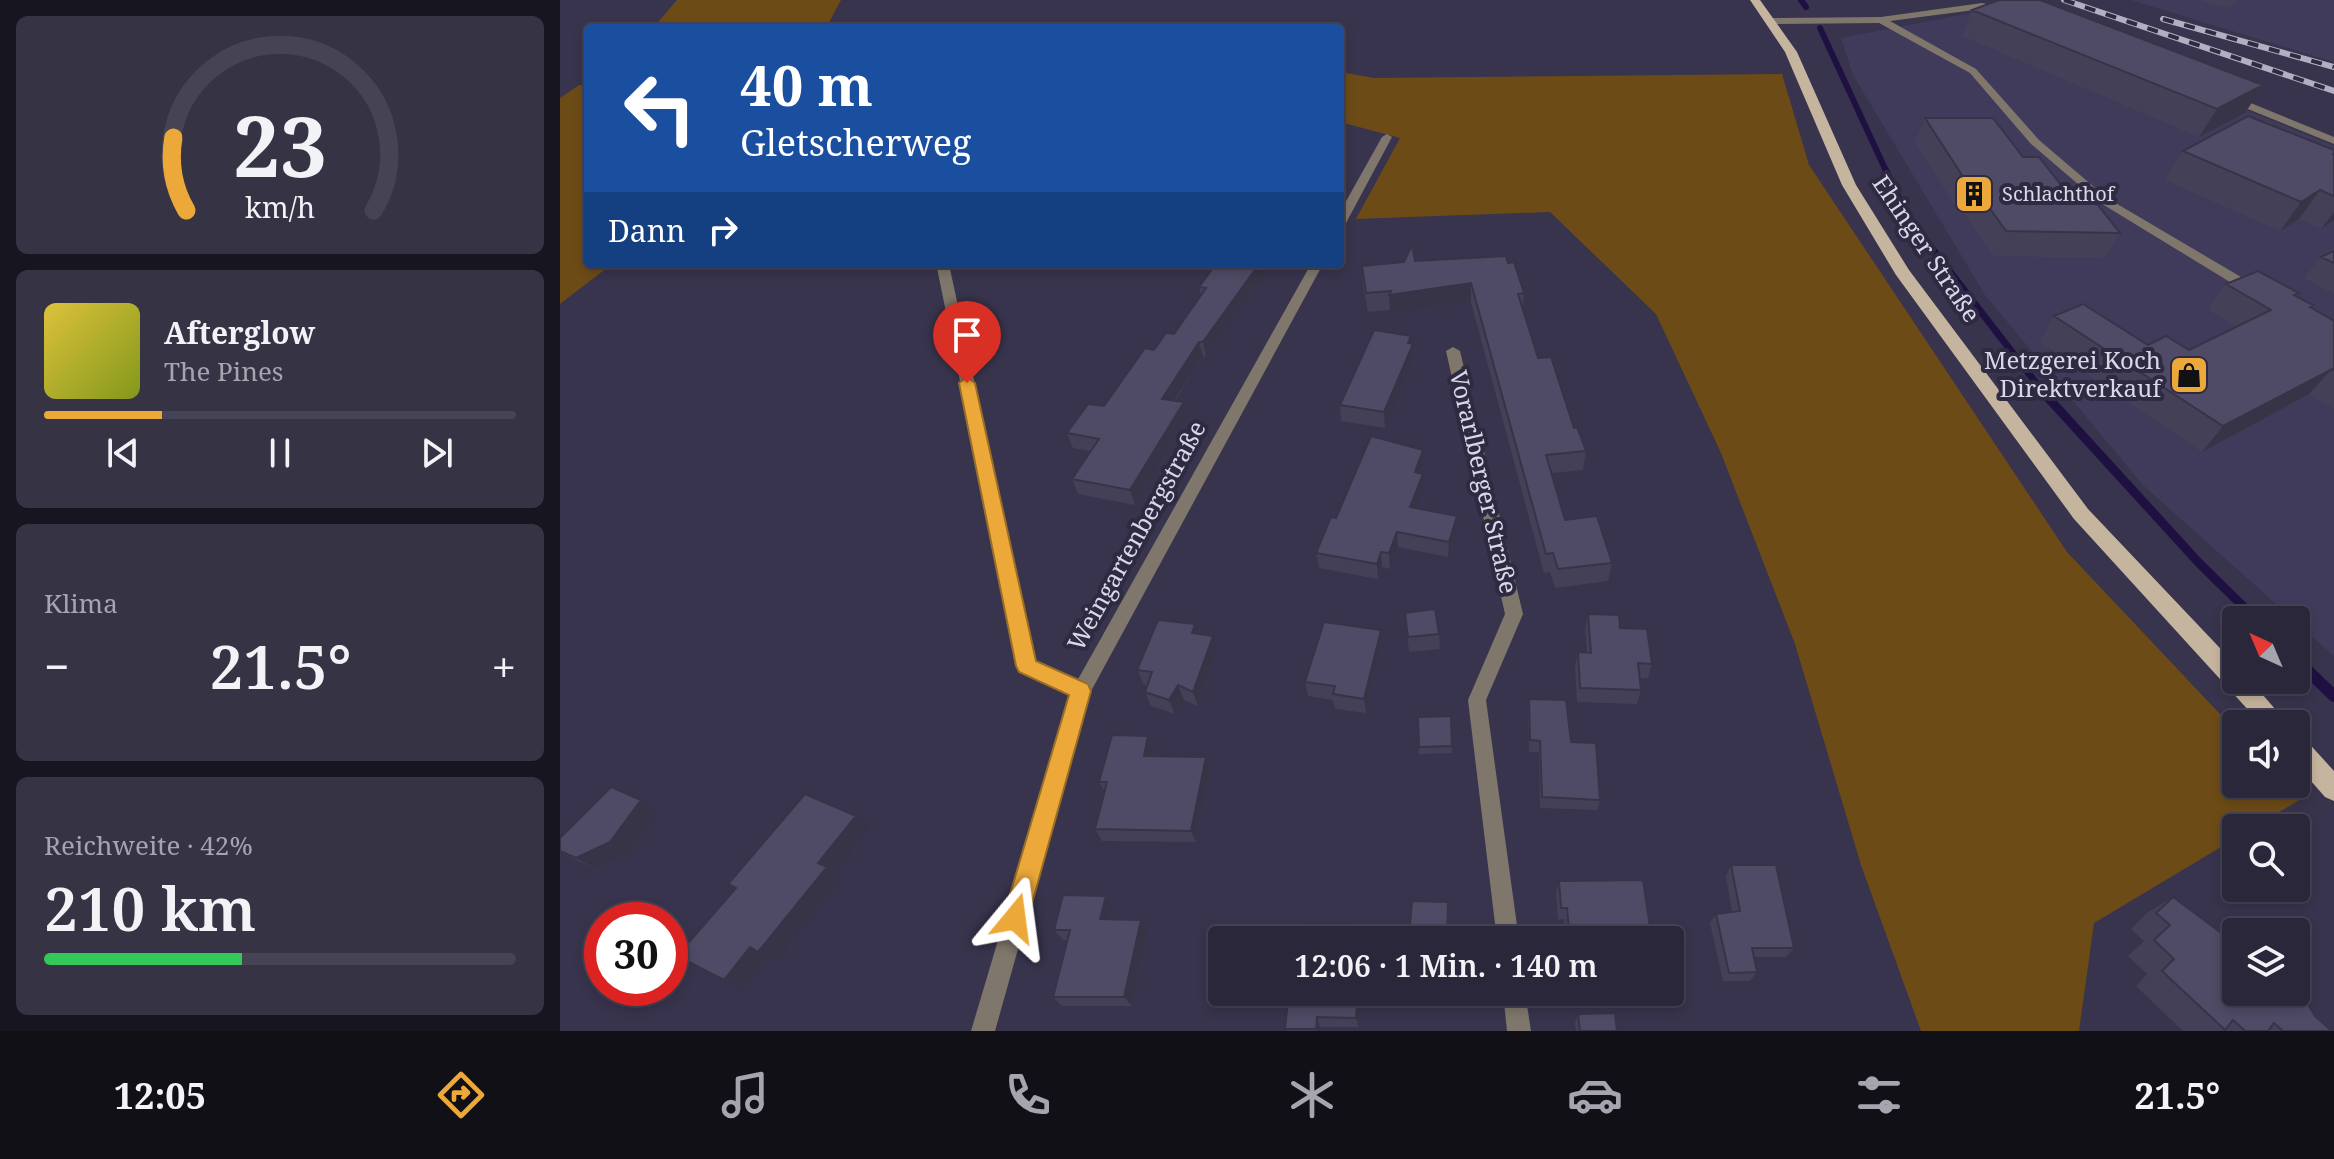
<!DOCTYPE html>
<html lang="de">
<head>
<meta charset="utf-8">
<style>
  :root { --surface:#2a273a; --page:#363345; --text:#f1f3f6; --muted:#a5a5af; --line:#464454; --accent:#eca93a }
  body { margin:0; font-family:"Noto Serif",serif; background:var(--page); color:var(--text); height:100vh; display:flex; flex-direction:column; font-size:30px; white-space:nowrap }
  * { box-sizing:border-box; margin:0 }
  p { font-size:26px; color:var(--muted) }
  .icon { flex:none; width:44px; height:44px; fill:none; stroke:currentColor; stroke-width:2; stroke-linecap:round; stroke-linejoin:round }
  .map { position:relative; flex:1; overflow:hidden }
  .sheet { display:flex; flex-direction:column; gap:16px; padding:16px; background:#171520; width:560px }
  .sheet>* { flex:none }
  .hud { position:absolute; left:24px; top:24px; width:760px; height:244px; border-radius:8px; box-shadow:0 4px 12px #0003,0 0 0 2px var(--line); background:#1a4fa0; color:#fff; overflow:hidden }
  .needle { width:52px; rotate:316deg }
  .buttons { position:absolute; left:1662px; top:606px; display:grid; gap:16px }
  .buttons a { display:grid; place-items:center; width:88px; height:88px; border-radius:8px; background:var(--surface); box-shadow:0 4px 12px #0003,0 0 0 2px var(--line); font-size:40px }
  .speed { position:absolute; left:24px; top:902px; display:flex; gap:16px; font-size:40px; font-weight:700; text-align:center }
  .speed>* { display:grid; place-content:center; width:104px; height:104px; border-radius:50%; background:var(--surface); box-shadow:0 4px 12px #0003,0 0 0 2px var(--line); line-height:1 }
  .speed .limit { border:12px solid #d22; background:#fff; color:#111 }
  .pin { position:absolute; display:grid; place-items:center; width:68px; height:68px; color:#fff; margin:-82px -34px; border-radius:50% 50% 50% 0; rotate:-45deg; box-shadow:0 0 8px #0007 }
  .pin .icon { rotate:45deg }
  .me { position:absolute; width:88px; margin:-44px; rotate:16deg; stroke-linejoin:round; filter:drop-shadow(0 0 6px #0008) }
  .turn { display:flex; align-items:center; gap:28px; height:168px; padding:0 24px; font-size:36px }
  .turn .icon { width:104px; height:104px; stroke-width:2.5 }
  .turn b { display:block; font-size:56px; line-height:68px }
  .then { display:flex; align-items:center; height:76px; padding:0 24px; background:#0003; gap:16px; font-size:30px }
  .big { font-size:60px; font-weight:600; line-height:1.1 }
  .sheet .widget { flex:1; display:flex; flex-direction:column; justify-content:center; gap:12px; min-width:0; padding:0 28px; border-radius:12px; background:var(--page) }
  .sheet .dial { align-items:center; gap:0 }
  .dial svg { height:208px; overflow:visible; fill:none; stroke:var(--line); stroke-width:7; stroke-linecap:round; text-anchor:middle }
  .dial text { fill:var(--text); stroke:none }
  .song { display:flex; align-items:center; gap:24px }
  .cover { width:96px; height:96px; border-radius:12px; background:linear-gradient(135deg,hsl(50 70% 55%),hsl(70 70% 35%)) }
  .played { height:8px; border-radius:4px; background:linear-gradient(90deg,var(--accent) 25%,var(--line) 25%) }
  .keys { display:flex; justify-content:space-around; direction:ltr }
  .heat { display:flex; justify-content:space-between; align-items:center; font-size:44px; direction:ltr }
  .charge { height:12px; border-radius:6px; background:linear-gradient(90deg,#34c759 42%,var(--line) 0) }
  .trip { position:absolute; left:648px; top:926px; width:476px; height:80px; border-radius:8px; background:var(--surface); box-shadow:0 4px 12px #0003,0 0 0 2px var(--line); font-weight:600; line-height:80px; text-align:center }
  .tabs { display:flex; height:128px; justify-content:space-around; align-items:center; background:#111017; color:var(--muted) }
  .tabs .icon { width:56px; height:56px }
  .tabs .on { color:var(--accent) }
  .tabs b { font-size:36px; color:var(--text) }
  main { display:flex; flex:1; min-height:0 }
  .map>svg:first-child { display:block }
</style>
</head>
<body>
<main>
<section class="sheet">
<div class="widget dial"><svg viewBox="0 0 100 80">
<path d="M14 69A42 42 0 1 1 86 69"/>
<path d="M14 69A42 42 0 0 1 9 41" stroke="#eca93a"/>
<text x="50" y="56" font-size="32" font-weight="700">23</text>
<text x="50" y="72" font-size="11">km/h</text>
</svg></div>
<div class="widget">
<div class="song"><i class="cover"></i><div><b>Afterglow</b><p>The Pines</p></div></div>
<div class="played"></div>
<div class="keys"><svg class="icon" aria-label="previous" viewBox="0 0 24 24"><path d="M18 5L8 12l10 7zM5 5v14"/></svg><svg class="icon" aria-label="pause" viewBox="0 0 24 24"><path d="M8 5v14M16 5v14"/></svg><svg class="icon" aria-label="next" viewBox="0 0 24 24"><path d="M6 5l10 7-10 7zM19 5v14"/></svg></div>
</div>
<div class="widget"><p>Klima</p>
<div class="heat"><a>−</a><b class="big">21.5°</b><a>+</a></div>
</div>
<div class="widget"><p>Reichweite · 42%</p><b class="big">210 km</b><div class="charge"></div></div>
</section>
<div class="map">
<svg width="1774" height="1031" viewBox="0 0 1774 1031">
  <rect width="100%" height="100%" fill="#38344d"/>
  <!-- built -->
  <path fill="#403b5a" d="M1571 0H1774V62L1610 12Z
    M1417 12 1460 17 1774 146V656L1583 485 1425 295 1293 75 1281 38Z"/>
  <!-- green -->
  <path fill="#6c4b16" d="M117 0H281L266 28H93Z
    M780 72 814 78 1222 74 1249 165 1507 552 1676 731V784H1727L1741 799 1693 828H1676V838L1534 923 1519 1031H1361L1301 865 1235 644 1161 453 1096 314 990 212 796 219 840 138 780 122Z
    M19 85 28 86V264H52L0 304V98Z"/>
  <g fill="none" stroke-linecap="round" stroke-linejoin="round">
    <!-- stream-far3 -->
    <path stroke="#1f1042" stroke-width="6" d="M1241 0 1246 7
      M1260 28 1327 173"/>
    <!-- stream-far2 -->
    <path stroke="#1f1042" stroke-width="7" d="M1326 171 1346 215 1483 392"/>
    <!-- stream-far1 -->
    <path stroke="#1f1042" stroke-width="9" d="M1481 390 1639 563 1697 620
      M1736 659 1750 673"/>
    <!-- stream -->
    <path stroke="#1f1042" stroke-width="12" d="M1748 671 1774 696"/>
    <!-- street -->
    <path fill="#7f776c" fill-rule="evenodd" d="M1422 3 1446 8 1442 11 1422 9 1330 21 1416 69 1479 140 1547 198 1698 287V293H1688L1539 202 1471 144 1410 73 1319 23 1210 24 1205 21 1210 18 1321 17Z
      M1668 97H1676L1774 137V144L1668 101Z
      M827 134 832 137 786 223 780 227V212L822 137Z
      M381 264H396L390 269 475 661 517 681 751 264H763L530 693 435 1031H411L511 695 461 671 458 666 377 268Z
      M893 347 900 351 963 614 926 700 959 940H937L908 700 945 614 886 351Z
      M943 992H965L971 1031H947Z"/>
    <!-- primary -->
    <path fill="#c6b59e" fill-rule="evenodd" d="M1190 0H1200L1237 52 1296 185 1349 270 1528 509 1676 665V680H1690L1728 724H1701L1514 519 1336 275 1282 185 1225 52Z
      M1736 736 1745 739 1774 771V801L1765 797 1736 764Z"/>
    <defs>
      <path id="rail" d="M1504 0 1774 91
        M1603 19 1774 67"/>
    </defs>
    <!-- rail casing -->
    <use href="#rail" stroke="#b2afc2" stroke-width="6"/>
    <!-- rail -->
    <use href="#rail" stroke="#2e2a42" stroke-width="4" stroke-dasharray="11" stroke-linecap="butt"/>
  </g>
  <!-- wall -->
  <path fill="#444058" d="M1640 0H1678L1668 8Z
    M1412 10 1703 85 1685 113 1639 137 1402 36Z
    M1365 118 1463 157 1512 199 1560 233 1545 258 1434 256 1405 214H1400L1355 142Z
    M1774 150V220L1761 229 1739 219 1720 231 1605 180 1623 151Z
    M1774 251V294L1744 278 1761 257Z
    M855 261 948 263 964 293 963 309 978 358 1026 451 1023 470 992 473 1005 520 1052 563 1048 581 995 588 990 572 984 573 911 302 830 314V310L808 312 803 286 802 266Z
    M706 273 646 357 643 356 615 401 624 402 628 417 575 505 518 494 512 479 531 451 513 448 507 433 544 406 594 350 614 334 641 295 639 287Z
    M1666 284 1736 296 1751 308 1774 321V409L1749 394 1642 452 1480 342 1494 316 1588 345 1629 350 1677 327 1648 310Z
    M851 336V344H853L854 360 825 428 781 421 780 405Z
    M863 466 860 473 863 489 856 508 897 531 888 557 838 547 830 569 822 567 818 579 759 568 756 553 776 518Z
    M845 613 879 634 880 649 849 652Z
    M1028 614 1060 628 1092 664 1088 678H1080L1081 690 1077 704 1017 702 1015 667 1018 652 1027 653 1025 629Z
    M635 624 638 634 657 650 638 706 624 700 615 714 591 706 585 692 587 685H584L577 670Z
    M822 645 806 713 775 709 773 700 748 696 745 682Z
    M969 699 1011 742 1040 800 1037 810 980 808 979 752H969L968 710Z
    M891 716 892 753 859 754V747Z
    M588 736 594 748 593 756 646 757 651 770 636 842 542 841 535 829 545 792 539 782Z
    M81 800 99 813 69 854 37 870 0 852V838Z
    M1171 865 1234 948 1226 957H1194L1197 972 1190 981H1163L1150 923 1156 914 1172 912 1166 876Z
    M999 881 1092 940H1006L1004 919 998 920 996 893Z
    M546 896 553 906 550 919 588 930 572 1006H502L493 997 508 940H503L494 930Z
    M1613 897 1658 930 1662 928 1772 1031H1623L1576 986 1587 974 1568 956 1584 941 1571 929 1587 913Z
    M729 992H824V997H801L799 1027H760V1031H727L725 1029Z
    M1018 1014 1057 1031H1016L1015 1023Z"/>
  <!-- shaded-wall -->
  <path fill="#373447" d="M1703 85 1685 113 1639 137 1657 109Z
    M1760 190 1739 219 1720 231 1741 202Z
    M1774 212V220L1761 229Z
    M699 264H704L706 273 646 357 643 342Z
    M911 283V302L830 314 829 295Z
    M851 336V348L853 344 854 360 825 428 824 412Z
    M639 342 643 356 606 413 602 399Z
    M1772 369 1749 394 1642 452 1663 426Z
    M624 402 628 417 575 505 570 490Z
    M863 450V466L855 488V472Z
    M863 474V489L851 523 850 507Z
    M897 516V531L888 557 889 542Z
    M837 532 838 547 830 569 829 553Z
    M821 552 822 567 818 579 817 564Z
    M635 624 640 639 632 633Z
    M821 630 822 645 806 713 804 699Z
    M653 636 657 650 638 706 633 692Z
    M618 685 624 700 615 714 609 700Z
    M588 736 594 748 590 768 584 756Z
    M646 757 651 770 636 842 631 831Z
    M81 800 99 813 69 854 37 870 16 858Z
    M296 816 310 828 274 873 281 879 216 962 198 952 258 863Z
    M546 896 553 906 547 929 540 919Z
    M581 920 588 930 572 1006 564 997Z
    M792 924 794 935 793 940H790Z
    M190 947 207 958 182 990 164 980Z
    M798 992H800L801 997 799 1027 796 1018Z
    M757 1017 760 1027V1031H757L756 1029Z"/>
  <!-- building -->
  <path fill="#4f4b66" stroke="#373447" stroke-width="2" d="M1439 0H1480L1703 85 1657 109 1412 10Z
    M1688 116 1774 150V153L1773 154 1774 155V196L1760 190 1741 202 1623 151Z
    M1365 118H1433L1463 157H1479L1512 199H1533L1560 233 1446 231 1416 189H1411Z
    M852 245 855 261 946 256 948 263 954 262 964 293 958 294 978 358 991 357 1014 428 1017 427 1026 451 986 455 1005 520 1037 516 1052 563 998 569 993 553 986 554 911 283 829 295 831 291 806 293 802 266 844 262Z
    M1774 251V263L1761 257Z
    M656 264H699L643 342H639L602 399 624 402 570 490 512 479 539 439 507 433 528 404 544 406 585 348 594 350 606 333 614 334 646 288 639 287Z
    M1698 271 1739 293 1734 295 1753 305 1750 307 1774 321V370L1772 369 1663 426 1494 316 1523 304 1588 345 1606 336 1629 350 1711 310 1666 284Z
    M814 330 851 336 848 343 853 344 824 412 780 405Z
    M811 436 863 450 855 472 863 474 850 507 897 516 889 542 837 532 829 553 821 552 817 564 756 553 771 517 776 518Z
    M875 609 879 634 848 637 845 613Z
    M1028 614 1059 615 1060 628 1087 629 1092 664 1078 663 1081 690 1020 688 1018 652 1031 653Z
    M598 620 635 624 632 633 653 636 633 692 618 685 609 700 585 692 592 672 577 670Z
    M764 622 821 630 804 699 773 694 775 686 745 682Z
    M969 699 1006 700 1011 742 1036 743 1040 800 982 797 980 741 970 740Z
    M891 716 892 746 859 747 858 717Z
    M552 735 588 736 584 756 646 757 631 831 535 829 547 782H539Z
    M51 787 81 800 50 842 16 858 0 851V838Z
    M245 794 296 816 258 863 267 867 198 952 190 947 164 980 117 956 176 888 168 884Z
    M1171 865H1216L1234 948H1192L1197 972 1169 973 1156 914 1180 911Z
    M1083 880 1092 940H1010L1007 908H1001L999 881Z
    M503 895 546 896 540 919 581 920 564 997H493L510 930H494Z
    M1613 897 1660 932 1662 928 1676 940V992H1736V984L1755 1016 1772 1031H1723L1714 1023 1708 1031H1685L1673 1020 1665 1030 1602 971 1614 959 1594 940 1610 925 1596 913Z
    M852 901 888 902 887 940 849 938Z
    M744 924H792L790 940H742Z
    M729 992H798L796 1018 757 1017 756 1029H725Z
    M1055 1013 1057 1031H1020L1018 1014Z"/>
  <!-- route -->
  <path fill="#eca93a" stroke="#996e26" stroke-width="2" d="M407 377 415 383 476 661 528 684 531 691 468 918 464 926 455 930 447 926 443 918 509 695 459 672 456 666 399 383Z"/>
  <!-- icons -->
  <defs>
    <symbol id="building-square" viewBox="-11 -11 22 22"><rect x="-9" y="-9" width="18" height="18" rx="4" fill="#eca93a" stroke="#2e2a42"/><path d="M-4-6H4V6H1V3H-1V6H-4ZM-2.5-4.3h1.7v1.8h-1.7ZM.8-4.3h1.7v1.8H.8ZM-2.5-1h1.7V.8h-1.7ZM.8-1h1.7V.8H.8Z" fill="#111"/></symbol>
    <symbol id="shop-square" viewBox="-11 -11 22 22"><rect x="-9" y="-9" width="18" height="18" rx="4" fill="#eca93a" stroke="#2e2a42"/><path d="M-5-2.5h2.3a2.7 3.5 0 0 1 5.4 0H5L5.5 6h-11ZM-1.5-2.5h3a1.5 2.3 0 0 0-3 0Z" fill="#111"/></symbol>
  </defs>
  <g fill-rule="evenodd">
    <use href="#building-square" x="1392" y="172" width="44" height="44"/>
    <use href="#shop-square" x="1607" y="353" width="44" height="44"/>
  </g>
  <g text-anchor="middle" stroke-width="8" stroke-linejoin="round" paint-order="stroke">
    <!-- far-poi labels -->
    <g font-size="20" fill="#d9d7e8" stroke="#2e2a42" text-anchor="start">
      <text x="1442" y="201">Schlachthof</text>
    </g>
    <!-- street labels -->
    <g font-size="24" fill="#d9d7e8" stroke="#2e2a42">
      <text transform="translate(1366 249) rotate(56)" y="8">Ehinger Straße</text>
      <text transform="translate(923 482) rotate(77)" y="8">Vorarlberger Straße</text>
      <text transform="translate(577 536) rotate(-61)" y="8">Weingartenbergstraße</text>
    </g>
    <!-- poi labels -->
    <g font-size="24" fill="#d9d7e8" stroke="#2e2a42" text-anchor="end">
      <text x="1601" y="369">Metzgerei Koch<tspan x="1601" dy="28">Direktverkauf</tspan></text>
    </g>
  </g>
</svg>
<div class="buttons">
<a><svg class="needle" viewBox="-14 -14 28 28"><path d="M0-13l5 13h-10z" fill="#e53935"/><path d="M0 13l5-13h-10z" fill="#a5a5af"/></svg></a>
<a><svg class="icon" aria-label="sound" viewBox="0 0 24 24"><path d="M4 9h4l5-4v14l-5-4H4zM17 9q2 3 0 6"/></svg></a>
<a><svg class="icon" aria-label="search" viewBox="0 0 24 24"><circle cx="10" cy="10" r="6"/><path d="M15 15l6 6"/></svg></a>
<a><svg class="icon" aria-label="layers" viewBox="0 0 24 24"><path d="M12 4l9 5-9 5-9-5zM3 14l9 5 9-5"/></svg></a>
</div>
<div class="speed"><div class="limit">30</div></div>
<div class="pin" style="left:407px;top:383px;background:#d93025"><svg class="icon" aria-label="arrive" viewBox="0 0 24 24"><path d="M6 21V4h12l-3 4 3 4H6"/></svg></div>
<svg class="me" style="left:455px;top:918px" viewBox="-20 -20 40 40"><path d="M0-17L14 15 0 8-14 15z" fill="#eca93a" stroke="#fff" stroke-width="4"/></svg>
<div class="trip">12:06 · 1 Min. · 140 m</div>
<div class="hud">
<div class="turn"><svg class="icon" aria-label="left" viewBox="0 0 24 24"><path d="M17 20v-9H6M10 6l-5 5 5 5"/></svg><div><b>40 m</b>Gletscherweg</div></div>
<div class="then">Dann<svg class="icon" aria-label="right" viewBox="0 0 24 24"><path d="M7 20v-9h11M14 6l5 5-5 5"/></svg></div>
</div>
</div>
</main>
<nav class="tabs">
<b>12:05</b>
<svg class="icon on" aria-label="directions" viewBox="0 0 24 24"><path d="M12 3l9 9-9 9-9-9zM9 14v-3h6M13 9l2 2-2 2"/></svg>
<svg class="icon" aria-label="music" viewBox="0 0 24 24"><path d="M9 18V5l10-2v13"/><circle cx="6" cy="18" r="3"/><circle cx="16" cy="16" r="3"/></svg>
<svg class="icon" aria-label="phone" viewBox="0 0 24 24"><path d="M5 4h4l2 5-3 2q2 4 5 5l2-3 5 2v4C11 20 4 13 5 4z"/></svg>
<svg class="icon" aria-label="climate" viewBox="0 0 24 24"><path d="M12 3v18M4 7l16 10M4 17L20 7"/></svg>
<svg class="icon" aria-label="car" viewBox="0 0 24 24"><path d="M5 17H2v-5l4-1 3-4h7l3 4 3 1v5h-3M9 17h6M6 11h13"/><circle cx="7" cy="17" r="2"/><circle cx="17" cy="17" r="2"/></svg>
<svg class="icon" aria-label="filters" viewBox="0 0 24 24"><path d="M4 7h16M4 17h16"/><circle cx="9" cy="7" r="2"/><circle cx="15" cy="17" r="2"/></svg>
<b>21.5°</b>
</nav>
</body>
</html>
